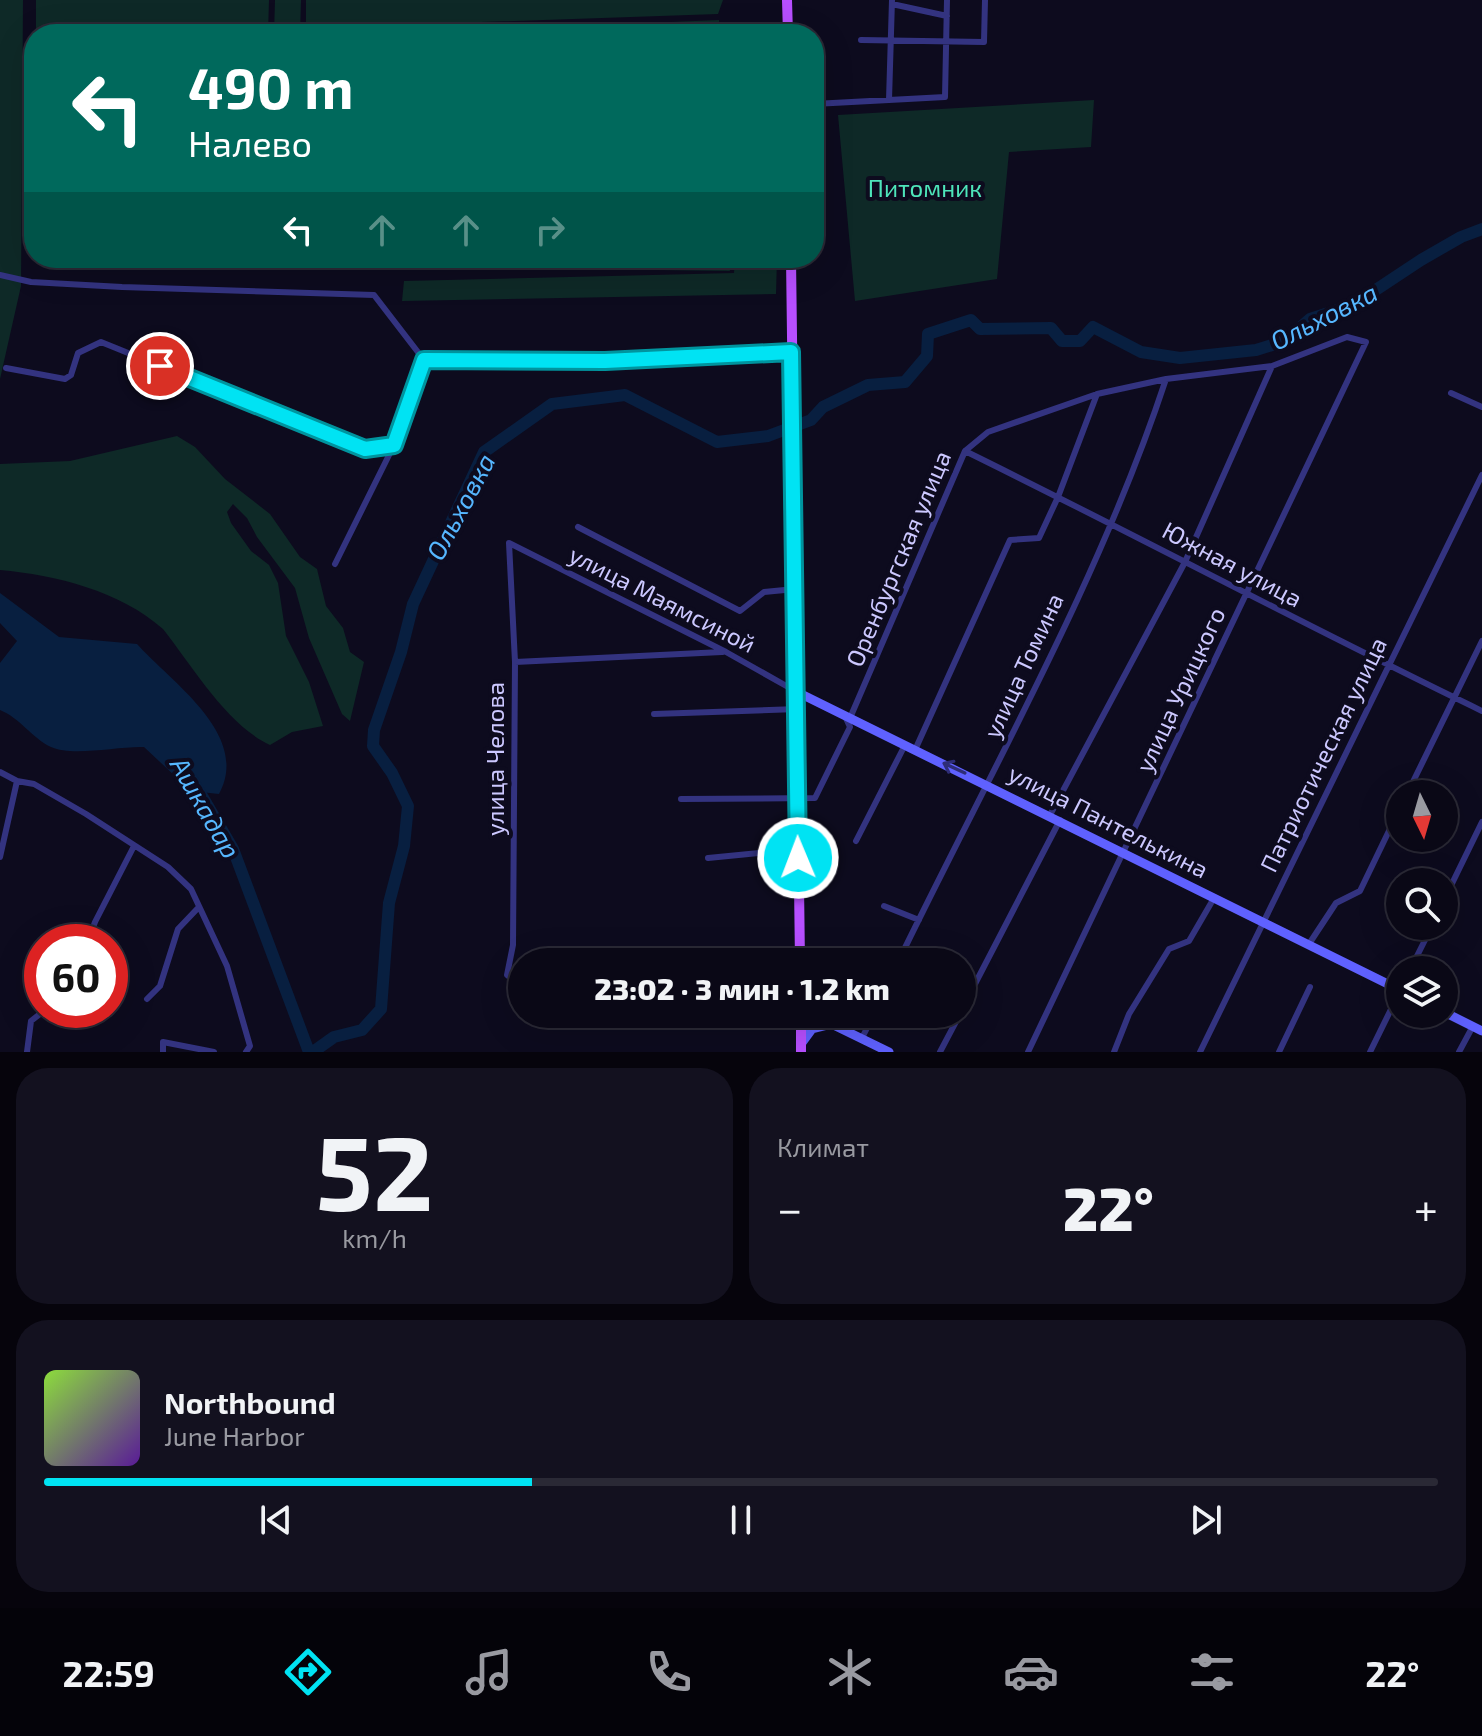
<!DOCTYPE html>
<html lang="ru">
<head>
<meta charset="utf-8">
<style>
  :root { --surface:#0a0816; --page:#13111f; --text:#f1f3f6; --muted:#999aa1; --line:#2a2935; --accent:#00e3f3 }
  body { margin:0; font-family:"Exo 2",sans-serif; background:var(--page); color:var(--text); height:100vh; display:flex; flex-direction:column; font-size:30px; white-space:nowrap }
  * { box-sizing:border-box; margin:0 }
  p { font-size:26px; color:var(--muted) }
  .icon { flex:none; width:44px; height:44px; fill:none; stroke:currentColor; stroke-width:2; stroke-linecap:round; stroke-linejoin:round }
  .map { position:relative; height:1052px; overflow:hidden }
  .side { display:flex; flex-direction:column; gap:16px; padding:16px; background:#06040c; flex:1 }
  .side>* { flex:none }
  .banner { position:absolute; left:24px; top:24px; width:800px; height:244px; border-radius:32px; box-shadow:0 8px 32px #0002,0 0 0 2px var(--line); background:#00695c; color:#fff; overflow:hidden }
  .needle { width:52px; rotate:175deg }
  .tools { position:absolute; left:1386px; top:780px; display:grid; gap:16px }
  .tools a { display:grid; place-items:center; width:72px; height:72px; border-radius:50%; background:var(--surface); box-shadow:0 8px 32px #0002,0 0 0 2px var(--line); font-size:40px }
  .speed { position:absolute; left:24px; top:924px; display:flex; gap:16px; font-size:40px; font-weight:700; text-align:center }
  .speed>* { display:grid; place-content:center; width:104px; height:104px; border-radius:50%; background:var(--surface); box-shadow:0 8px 32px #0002,0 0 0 2px var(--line); line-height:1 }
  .speed .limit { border:12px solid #d22; background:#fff; color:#111 }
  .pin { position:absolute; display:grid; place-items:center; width:68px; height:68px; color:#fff; margin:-34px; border:4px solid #fff; border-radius:50%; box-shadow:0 2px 8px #0007 }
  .me { position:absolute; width:88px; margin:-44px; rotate:359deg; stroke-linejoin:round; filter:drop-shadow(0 0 6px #0008) }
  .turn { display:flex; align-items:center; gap:28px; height:168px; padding:0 32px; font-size:36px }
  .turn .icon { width:104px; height:104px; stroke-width:2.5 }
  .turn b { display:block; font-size:56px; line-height:68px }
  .lanes { display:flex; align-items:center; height:76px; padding:0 32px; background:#0003; justify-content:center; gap:40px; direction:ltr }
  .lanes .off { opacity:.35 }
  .big { font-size:60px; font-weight:800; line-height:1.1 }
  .side .widget { flex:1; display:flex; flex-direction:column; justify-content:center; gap:12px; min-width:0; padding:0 28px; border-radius:32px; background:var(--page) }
  .side .dial { align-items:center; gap:0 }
  .dial b { font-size:104px; line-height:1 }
  .song { display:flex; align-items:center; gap:24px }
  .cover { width:96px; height:96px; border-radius:12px; background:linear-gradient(135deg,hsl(90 70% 55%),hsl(270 70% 35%)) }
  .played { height:8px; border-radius:4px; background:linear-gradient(90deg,var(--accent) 35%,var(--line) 35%) }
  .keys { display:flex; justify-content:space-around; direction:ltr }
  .heat { display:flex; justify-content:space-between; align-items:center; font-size:44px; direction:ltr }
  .side .tiles { flex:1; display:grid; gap:16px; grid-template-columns:1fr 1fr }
  .widget:last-child { grid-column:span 2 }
  .trip { position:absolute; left:508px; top:948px; width:468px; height:80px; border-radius:40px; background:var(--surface); box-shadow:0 8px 32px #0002,0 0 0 2px var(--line); font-weight:800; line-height:80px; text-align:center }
  .dock { display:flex; height:128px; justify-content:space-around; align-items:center; background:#040309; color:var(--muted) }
  .dock .icon { width:56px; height:56px }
  .dock .on { color:var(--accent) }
  .dock b { font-size:36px; color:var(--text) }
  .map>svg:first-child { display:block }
</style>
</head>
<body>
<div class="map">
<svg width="1482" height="1052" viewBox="0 0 1482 1052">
  <rect width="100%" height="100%" fill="#0d0b1e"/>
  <!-- green -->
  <path fill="#0e2927" d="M0 0H23L21 286 0 379Z
    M36 0H269L268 34H36Z
    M275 0H301L300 34H274Z
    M306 0H723L718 14 306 28Z
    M719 20 720 34H377Z
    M1094 100 1091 147 1009 152 997 279 855 301 838 115Z
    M299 258H728L730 271 299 265Z
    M735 258H777L776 294 402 301 404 281 734 273Z
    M177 436 195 447 225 479 270 514 300 557 317 569 326 606 343 628 350 652 364 662 350 721 342 714 309 638 295 588 257 537 247 518 233 504 227 512 231 523 251 551 269 565 278 583 286 636 309 682 323 726 292 732 270 745C227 725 193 667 163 629 120 591 56 575 0 570V464L70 461Z"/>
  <!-- water -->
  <path fill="#081f40" d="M0 593 59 637 137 644C172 683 251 735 219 794L191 791 144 747C118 746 73 757 51 747 32 738 20 718 0 710V663L17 641 0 623Z"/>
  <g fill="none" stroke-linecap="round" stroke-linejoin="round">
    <!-- river -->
    <path stroke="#081f40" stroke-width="12" d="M192 779 233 849 309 1052
      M313 1052 334 1037 362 1030 381 1009 389 903 404 846 408 806 392 773 373 746 374 730 401 652 413 604 484 452 552 404 625 395 717 442 768 436 811 420 823 407 868 385 905 382 927 356 928 334 971 320 980 329 1051 328 1062 341H1080L1093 327 1141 352 1180 358 1256 350 1285 341 1310 319 1353 305 1421 260 1461 237 1482 229"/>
    <!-- minor -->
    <path stroke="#333380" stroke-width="6" d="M892 4 947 16
      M861 40 984 42 985 0
      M889 100 892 0
      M814 104 945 97 947 0
      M0 275 31 282 122 287 374 295 424 360
      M424 360 605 361 791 352
      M6 368 65 379 71 375 78 353 101 342 365 449 394 445
      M1451 393 1482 407
      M965 451C1138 536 1308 627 1482 711
      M578 527 740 611 764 592 795 589
      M335 564 394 445 424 360
      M515 662 722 652
      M654 714 798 709
      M850 718 965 451 988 432 1097 394 1166 379 1272 366 1347 337 1366 342 1028 1052
      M915 750 1010 540 1039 538 1058 497 1097 394
      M0 772 17 781 34 784 86 814 168 867 191 889 227 966 250 1046 246 1052
      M1407 794 1482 641
      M681 799 815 798 850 727 845 716
      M1050 815 1185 562 1272 366
      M856 841 905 745
      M0 857 17 781
      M708 858 770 852 798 838
      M1444 900 1482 822
      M884 906 919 920
      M88 942 95 922 134 846
      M1309 944 1336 903 1360 891 1400 808
      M898 962C991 770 1099 582 1166 379
      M1410 970 1432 926
      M522 987 507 975 513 945 515 662 509 543 726 652 797 692
      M147 999 160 986 178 929 198 908
      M962 1009 1060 820
      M862 1038 874 1014
      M27 1052 31 1021 45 1010
      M163 1052V1042L214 1052
      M940 1052 960 1014
      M1114 1052 1129 1014 1169 949 1189 941 1214 898
      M1200 1052 1482 475
      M1279 1052 1310 987
      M1370 1052 1400 991
      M1459 1052 1473 1026"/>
    <!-- secondary -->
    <path stroke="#5f61ff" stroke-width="9" d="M797 692 1400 990
      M1444 1012 1482 1031
      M811 1014 889 1052
      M801 1044 812 1029 832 1024"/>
    <!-- primary -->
    <path stroke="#b74fff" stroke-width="10" d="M787 0 788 34
      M791 258 800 962
      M801 1052V1014"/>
  </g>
  <!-- one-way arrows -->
  <defs><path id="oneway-shaft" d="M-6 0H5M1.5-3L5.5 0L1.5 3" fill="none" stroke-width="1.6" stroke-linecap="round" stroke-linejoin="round" transform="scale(2)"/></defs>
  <use stroke="#2e2d78" href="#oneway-shaft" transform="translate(954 768) rotate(-155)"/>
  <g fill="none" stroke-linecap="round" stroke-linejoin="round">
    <defs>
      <path id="route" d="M160 366 365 449 394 445 424 360 605 361 791 352 798 858"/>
    </defs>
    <!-- route casing -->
    <use href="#route" stroke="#00949e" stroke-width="20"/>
    <!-- route -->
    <use href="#route" stroke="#00e3f3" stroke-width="14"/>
  </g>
  <g text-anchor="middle" stroke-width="8" stroke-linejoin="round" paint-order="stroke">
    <!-- park labels -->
    <g font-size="24" fill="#4ee5ba" stroke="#0d0b1e">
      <text x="925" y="197">Питомник</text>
    </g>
    <!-- street labels -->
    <g font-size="24" fill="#ccc8ff" stroke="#0d0b1e">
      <text transform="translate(899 559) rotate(-67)" y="8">Оренбургская улица</text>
      <text transform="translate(1232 565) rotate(28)" y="8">Южная улица</text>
      <text transform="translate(662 600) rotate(27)" y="8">улица Маямсиной</text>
      <text transform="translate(1024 666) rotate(-65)" y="8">улица Томина</text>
      <text transform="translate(1181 690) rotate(-65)" y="8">улица Урицкого</text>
      <text transform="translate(1324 755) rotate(-64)" y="8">Патриотическая улица</text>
      <text transform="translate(496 759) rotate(-90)" y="8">улица Челова</text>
      <text transform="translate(1108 822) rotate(27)" y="8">улица Пантелькина</text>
    </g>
    <!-- water labels -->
    <g font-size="26" font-style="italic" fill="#56b7ff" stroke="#0d0b1e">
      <text transform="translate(1324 317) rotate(-27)" y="9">Ольховка</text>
      <text transform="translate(461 507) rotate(-62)" y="9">Ольховка</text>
      <text transform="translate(205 808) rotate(60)" y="9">Ашкадар</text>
    </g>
  </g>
</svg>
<div class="tools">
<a><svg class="needle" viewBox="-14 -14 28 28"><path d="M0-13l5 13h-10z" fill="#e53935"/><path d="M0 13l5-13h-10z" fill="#999aa1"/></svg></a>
<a><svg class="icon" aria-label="search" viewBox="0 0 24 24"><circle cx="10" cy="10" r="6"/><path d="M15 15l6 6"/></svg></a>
<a><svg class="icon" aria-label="layers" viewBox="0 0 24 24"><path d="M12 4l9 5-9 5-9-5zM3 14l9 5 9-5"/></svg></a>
</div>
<div class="speed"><div class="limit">60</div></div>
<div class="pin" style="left:160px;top:366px;background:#d93025"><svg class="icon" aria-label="arrive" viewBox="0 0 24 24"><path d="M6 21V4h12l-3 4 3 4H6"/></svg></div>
<svg class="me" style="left:798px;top:858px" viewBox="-20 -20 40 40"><circle r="17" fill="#00e3f3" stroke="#fff" stroke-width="3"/><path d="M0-11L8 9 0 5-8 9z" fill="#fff"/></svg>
<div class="trip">23:02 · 3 мин · 1.2 km</div>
<div class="banner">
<div class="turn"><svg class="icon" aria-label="left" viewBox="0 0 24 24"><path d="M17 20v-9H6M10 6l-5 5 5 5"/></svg><div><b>490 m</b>Налево</div></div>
<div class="lanes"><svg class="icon" aria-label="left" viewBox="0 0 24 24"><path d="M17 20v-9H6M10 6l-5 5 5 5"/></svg><svg class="icon off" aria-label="ahead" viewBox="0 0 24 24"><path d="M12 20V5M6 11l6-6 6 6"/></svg><svg class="icon off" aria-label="ahead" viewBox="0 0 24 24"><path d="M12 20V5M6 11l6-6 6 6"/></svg><svg class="icon off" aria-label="right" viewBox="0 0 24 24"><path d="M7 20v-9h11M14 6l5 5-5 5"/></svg></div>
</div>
</div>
<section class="side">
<div class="tiles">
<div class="widget dial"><b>52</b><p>km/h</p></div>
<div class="widget"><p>Климат</p>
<div class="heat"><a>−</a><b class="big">22°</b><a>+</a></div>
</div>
<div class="widget">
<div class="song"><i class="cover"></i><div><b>Northbound</b><p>June Harbor</p></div></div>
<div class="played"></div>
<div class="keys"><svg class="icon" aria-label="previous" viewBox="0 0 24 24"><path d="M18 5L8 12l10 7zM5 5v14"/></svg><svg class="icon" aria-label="pause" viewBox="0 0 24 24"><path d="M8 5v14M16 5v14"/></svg><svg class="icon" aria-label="next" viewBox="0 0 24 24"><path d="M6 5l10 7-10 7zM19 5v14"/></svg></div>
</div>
</div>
</section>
<nav class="dock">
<b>22:59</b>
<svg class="icon on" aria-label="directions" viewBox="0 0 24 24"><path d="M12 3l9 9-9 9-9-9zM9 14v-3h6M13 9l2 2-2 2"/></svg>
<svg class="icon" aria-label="music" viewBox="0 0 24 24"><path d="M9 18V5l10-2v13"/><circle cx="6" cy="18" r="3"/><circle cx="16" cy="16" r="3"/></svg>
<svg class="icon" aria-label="phone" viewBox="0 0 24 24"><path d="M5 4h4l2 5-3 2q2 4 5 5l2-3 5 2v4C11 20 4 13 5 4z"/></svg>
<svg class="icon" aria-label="climate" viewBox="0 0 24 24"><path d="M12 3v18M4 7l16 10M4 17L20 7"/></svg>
<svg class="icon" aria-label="car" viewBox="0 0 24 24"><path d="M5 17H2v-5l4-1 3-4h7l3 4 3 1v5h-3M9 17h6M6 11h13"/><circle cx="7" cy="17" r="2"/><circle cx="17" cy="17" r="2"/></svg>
<svg class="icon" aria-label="filters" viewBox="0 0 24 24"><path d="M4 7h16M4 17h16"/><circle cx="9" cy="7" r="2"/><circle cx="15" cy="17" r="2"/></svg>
<b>22°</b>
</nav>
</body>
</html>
